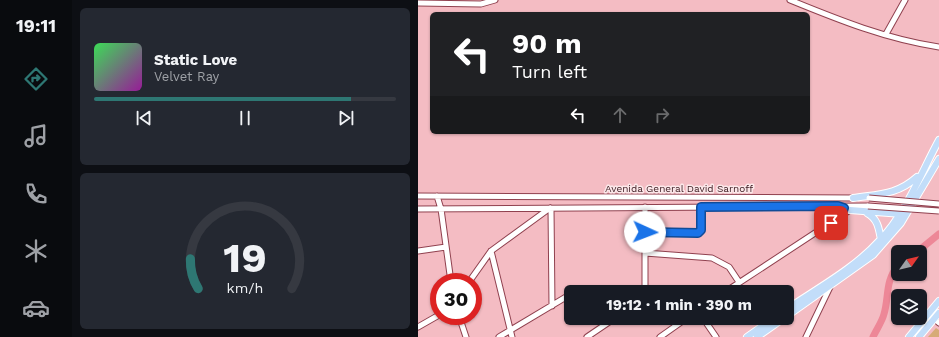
<!DOCTYPE html>
<html lang="en">
<head>
<meta charset="utf-8">
<style>
  :root { --surface:#171b24; --page:#242831; --text:#f1f3f6; --muted:#9ea1a6; --line:#363941; --accent:#2e7773 }
  body { margin:0; font-family:"Work Sans",sans-serif; background:var(--page); color:var(--text); height:100vh; display:flex; flex-direction:column; font-size:15px; white-space:nowrap }
  * { box-sizing:border-box; margin:0 }
  p { font-size:13px; color:var(--muted) }
  .icon { flex:none; width:22px; height:22px; fill:none; stroke:currentColor; stroke-width:2; stroke-linecap:round; stroke-linejoin:round }
  .map { position:relative; flex:1; overflow:hidden }
  .sheet { display:flex; flex-direction:column; gap:8px; padding:8px; background:#0d0f14; width:346px }
  .sheet>* { flex:none }
  .hud { position:absolute; left:12px; top:12px; width:380px; height:122px; border-radius:6px; box-shadow:0 1px 3px #0004; background:#202124; color:#fff; overflow:hidden }
  .needle { width:26px; rotate:56deg }
  .controls { position:absolute; left:473px; top:245px; display:grid; gap:8px }
  .controls a { display:grid; place-items:center; width:36px; height:36px; border-radius:6px; background:var(--surface); box-shadow:0 1px 3px #0004; font-size:20px }
  .speed { position:absolute; left:12px; top:273px; display:flex; gap:8px; font-size:20px; font-weight:700; text-align:center }
  .speed>* { display:grid; place-content:center; width:52px; height:52px; border-radius:50%; background:var(--surface); box-shadow:0 1px 3px #0004; line-height:1 }
  .speed .limit { border:6px solid #d22; background:#fff; color:#111 }
  .pin { position:absolute; display:grid; place-items:center; width:34px; height:34px; color:#fff; margin:-17px; border-radius:8px; box-shadow:0 2px 6px #0006 }
  .me { position:absolute; width:44px; margin:-22px; rotate:92deg; stroke-linejoin:round; filter:drop-shadow(0 0 3px #0008) }
  .turn { display:flex; align-items:center; gap:14px; height:84px; padding:0 16px; font-size:18px }
  .turn .icon { width:52px; height:52px; stroke-width:2.5 }
  .turn b { display:block; font-size:28px; line-height:34px }
  .lanes { display:flex; align-items:center; height:38px; padding:0 16px; background:#0003; justify-content:center; gap:20px; direction:ltr }
  .lanes .off { opacity:.35 }
  .sheet .tile { flex:1; display:flex; flex-direction:column; justify-content:center; gap:6px; min-width:0; padding:0 14px; border-radius:6px; background:var(--page) }
  .sheet .dial { align-items:center; gap:0 }
  .dial svg { height:104px; overflow:visible; fill:none; stroke:var(--line); stroke-width:7; stroke-linecap:round; text-anchor:middle }
  .dial text { fill:var(--text); stroke:none }
  .song { display:flex; align-items:center; gap:12px }
  .cover { width:48px; height:48px; border-radius:6px; background:linear-gradient(135deg,hsl(130 70% 55%),hsl(300 70% 35%)) }
  .played { height:4px; border-radius:2px; background:linear-gradient(90deg,var(--accent) 85%,var(--line) 85%) }
  .keys { display:flex; justify-content:space-around; direction:ltr }
  .trip { position:absolute; left:146px; top:285px; width:230px; height:40px; border-radius:6px; background:var(--surface); box-shadow:0 1px 3px #0004; font-weight:700; line-height:40px; text-align:center }
  main { display:flex; flex:1; min-height:0 }
  .dock { display:flex; flex-direction:column; width:72px; justify-content:space-around; align-items:center; background:#090b0e; color:var(--muted) }
  .dock .icon { width:28px; height:28px }
  .dock .current { color:var(--accent) }
  .dock b { font-size:18px; color:var(--text) }
  .map>svg:first-child { display:block }
</style>
</head>
<body>
<main>
<nav class="dock">
<b>19:11</b>
<svg class="icon current" aria-label="directions" viewBox="0 0 24 24"><path d="M12 3l9 9-9 9-9-9zM9 14v-3h6M13 9l2 2-2 2"/></svg>
<svg class="icon" aria-label="music" viewBox="0 0 24 24"><path d="M9 18V5l10-2v13"/><circle cx="6" cy="18" r="3"/><circle cx="16" cy="16" r="3"/></svg>
<svg class="icon" aria-label="phone" viewBox="0 0 24 24"><path d="M5 4h4l2 5-3 2q2 4 5 5l2-3 5 2v4C11 20 4 13 5 4z"/></svg>
<svg class="icon" aria-label="climate" viewBox="0 0 24 24"><path d="M12 3v18M4 7l16 10M4 17L20 7"/></svg>
<svg class="icon" aria-label="car" viewBox="0 0 24 24"><path d="M5 17H2v-5l4-1 3-4h7l3 4 3 1v5h-3M9 17h6M6 11h13"/><circle cx="7" cy="17" r="2"/><circle cx="17" cy="17" r="2"/></svg>
</nav>
<section class="sheet">
<div class="tile">
<div class="song"><i class="cover"></i><div><b>Static Love</b><p>Velvet Ray</p></div></div>
<div class="played"></div>
<div class="keys"><svg class="icon" aria-label="previous" viewBox="0 0 24 24"><path d="M18 5L8 12l10 7zM5 5v14"/></svg><svg class="icon" aria-label="pause" viewBox="0 0 24 24"><path d="M8 5v14M16 5v14"/></svg><svg class="icon" aria-label="next" viewBox="0 0 24 24"><path d="M6 5l10 7-10 7zM19 5v14"/></svg></div>
</div>
<div class="tile dial"><svg viewBox="0 0 100 80">
<path d="M14 69A42 42 0 1 1 86 69"/>
<path d="M14 69A42 42 0 0 1 8 46" stroke="#2e7773"/>
<text x="50" y="56" font-size="32" font-weight="700">19</text>
<text x="50" y="72" font-size="11">km/h</text>
</svg></div>
</section>
<div class="map">
<svg width="521" height="337" viewBox="0 0 521 337">
  <rect width="100%" height="100%" fill="#f4bcc3"/>
  <!-- green -->
  <path fill="#d7ab77" d="M518 328 521 330V337H510Z"/>
  <g fill="none" stroke-linecap="round" stroke-linejoin="round">
    <!-- river -->
    <path stroke="#ed8797" stroke-width="7" d="M499 252 521 234
      M455 337C458 330 464 322 466 314 471 298 467 280 480 266"/>
    <defs>
      <path id="minor" d="M372 0C421 20 468 39 521 47
        M0 3 63 4 77 0
        M468 34 487 0
        M0 196 438 198
        M19 196 23 209 33 282
        M227 207V292
        M133 208 134 306
        M0 209 450 206
        M227 232 280 233 283 230V207
        M0 251 28 247
        M73 251 94 337
        M227 253 294 258 311 267 321 282
        M51 282 73 251 132 208
        M156 292 160 289
        M307 292 432 210
        M511 314 521 323
        M41 316 48 337
        M285 318 298 337
        M0 327 21 315
        M81 337 153 294
        M169 337 197 318
        M242 337 269 318
        M388 337 413 285"/>
      <path id="major" d="M435 198C461 194 479 195 499 177
        M420 206 432 210 484 214
        M449 213C460 219 461 229 463 240
        M369 309C400 288 437 268 462 240 488 213 503 173 521 140
        M369 316 455 255 483 223 521 159
        M329 337 356 318
        M339 337 366 318
        M491 337 521 301
        M501 337 521 313"/>
    </defs>
    <!-- minor casing -->
    <use href="#minor" stroke="#90414f" stroke-width="7"/>
    <!-- major casing -->
    <use href="#major" stroke="#fff" stroke-width="8"/>
    <!-- minor -->
    <use href="#minor" stroke="#fff" stroke-width="5"/>
    <!-- major -->
    <use href="#major" stroke="#c2ddf9" stroke-width="6"/>
    <defs>
      <path id="minor-bridge" d="M451 198 521 204
        M450 206 521 211"/>
    </defs>
    <!-- minor-bridge casing -->
    <use href="#minor-bridge" stroke="#90414f" stroke-width="7" stroke-linecap="butt"/>
    <!-- minor-bridge -->
    <use href="#minor-bridge" stroke="#fff" stroke-width="5"/>
  </g>
  <g fill="none" stroke-linecap="round" stroke-linejoin="round">
    <defs>
      <path id="route" d="M227 232 280 233 283 230V207L420 206 426 208 423 216 413 223"/>
    </defs>
    <!-- route casing -->
    <use href="#route" stroke="#114b97" stroke-width="10"/>
    <!-- route -->
    <use href="#route" stroke="#1a73e8" stroke-width="7"/>
  </g>
  <g text-anchor="middle" stroke-width="3" stroke-linejoin="round" paint-order="stroke">
    <!-- street labels -->
    <g font-size="10" fill="#3b191f" stroke="#fce8ea">
      <text x="261" y="192">Avenida General David Sarnoff</text>
    </g>
  </g>
</svg>
<div class="controls">
<a><svg class="needle" viewBox="-14 -14 28 28"><path d="M0-13l5 13h-10z" fill="#e53935"/><path d="M0 13l5-13h-10z" fill="#9ea1a6"/></svg></a>
<a><svg class="icon" aria-label="layers" viewBox="0 0 24 24"><path d="M12 4l9 5-9 5-9-5zM3 14l9 5 9-5"/></svg></a>
</div>
<div class="speed"><div class="limit">30</div></div>
<div class="pin" style="left:413px;top:223px;background:#d93025"><svg class="icon" aria-label="arrive" viewBox="0 0 24 24"><path d="M6 21V4h12l-3 4 3 4H6"/></svg></div>
<svg class="me" style="left:227px;top:232px" viewBox="-20 -20 40 40"><circle r="19" fill="#fff"/><path d="M0-13L10 11 0 6-10 11z" fill="#1a73e8"/></svg>
<div class="trip">19:12 · 1 min · 390 m</div>
<div class="hud">
<div class="turn"><svg class="icon" aria-label="left" viewBox="0 0 24 24"><path d="M17 20v-9H6M10 6l-5 5 5 5"/></svg><div><b>90 m</b>Turn left</div></div>
<div class="lanes"><svg class="icon" aria-label="left" viewBox="0 0 24 24"><path d="M17 20v-9H6M10 6l-5 5 5 5"/></svg><svg class="icon off" aria-label="ahead" viewBox="0 0 24 24"><path d="M12 20V5M6 11l6-6 6 6"/></svg><svg class="icon off" aria-label="right" viewBox="0 0 24 24"><path d="M7 20v-9h11M14 6l5 5-5 5"/></svg></div>
</div>
</div>
</main>
</body>
</html>
